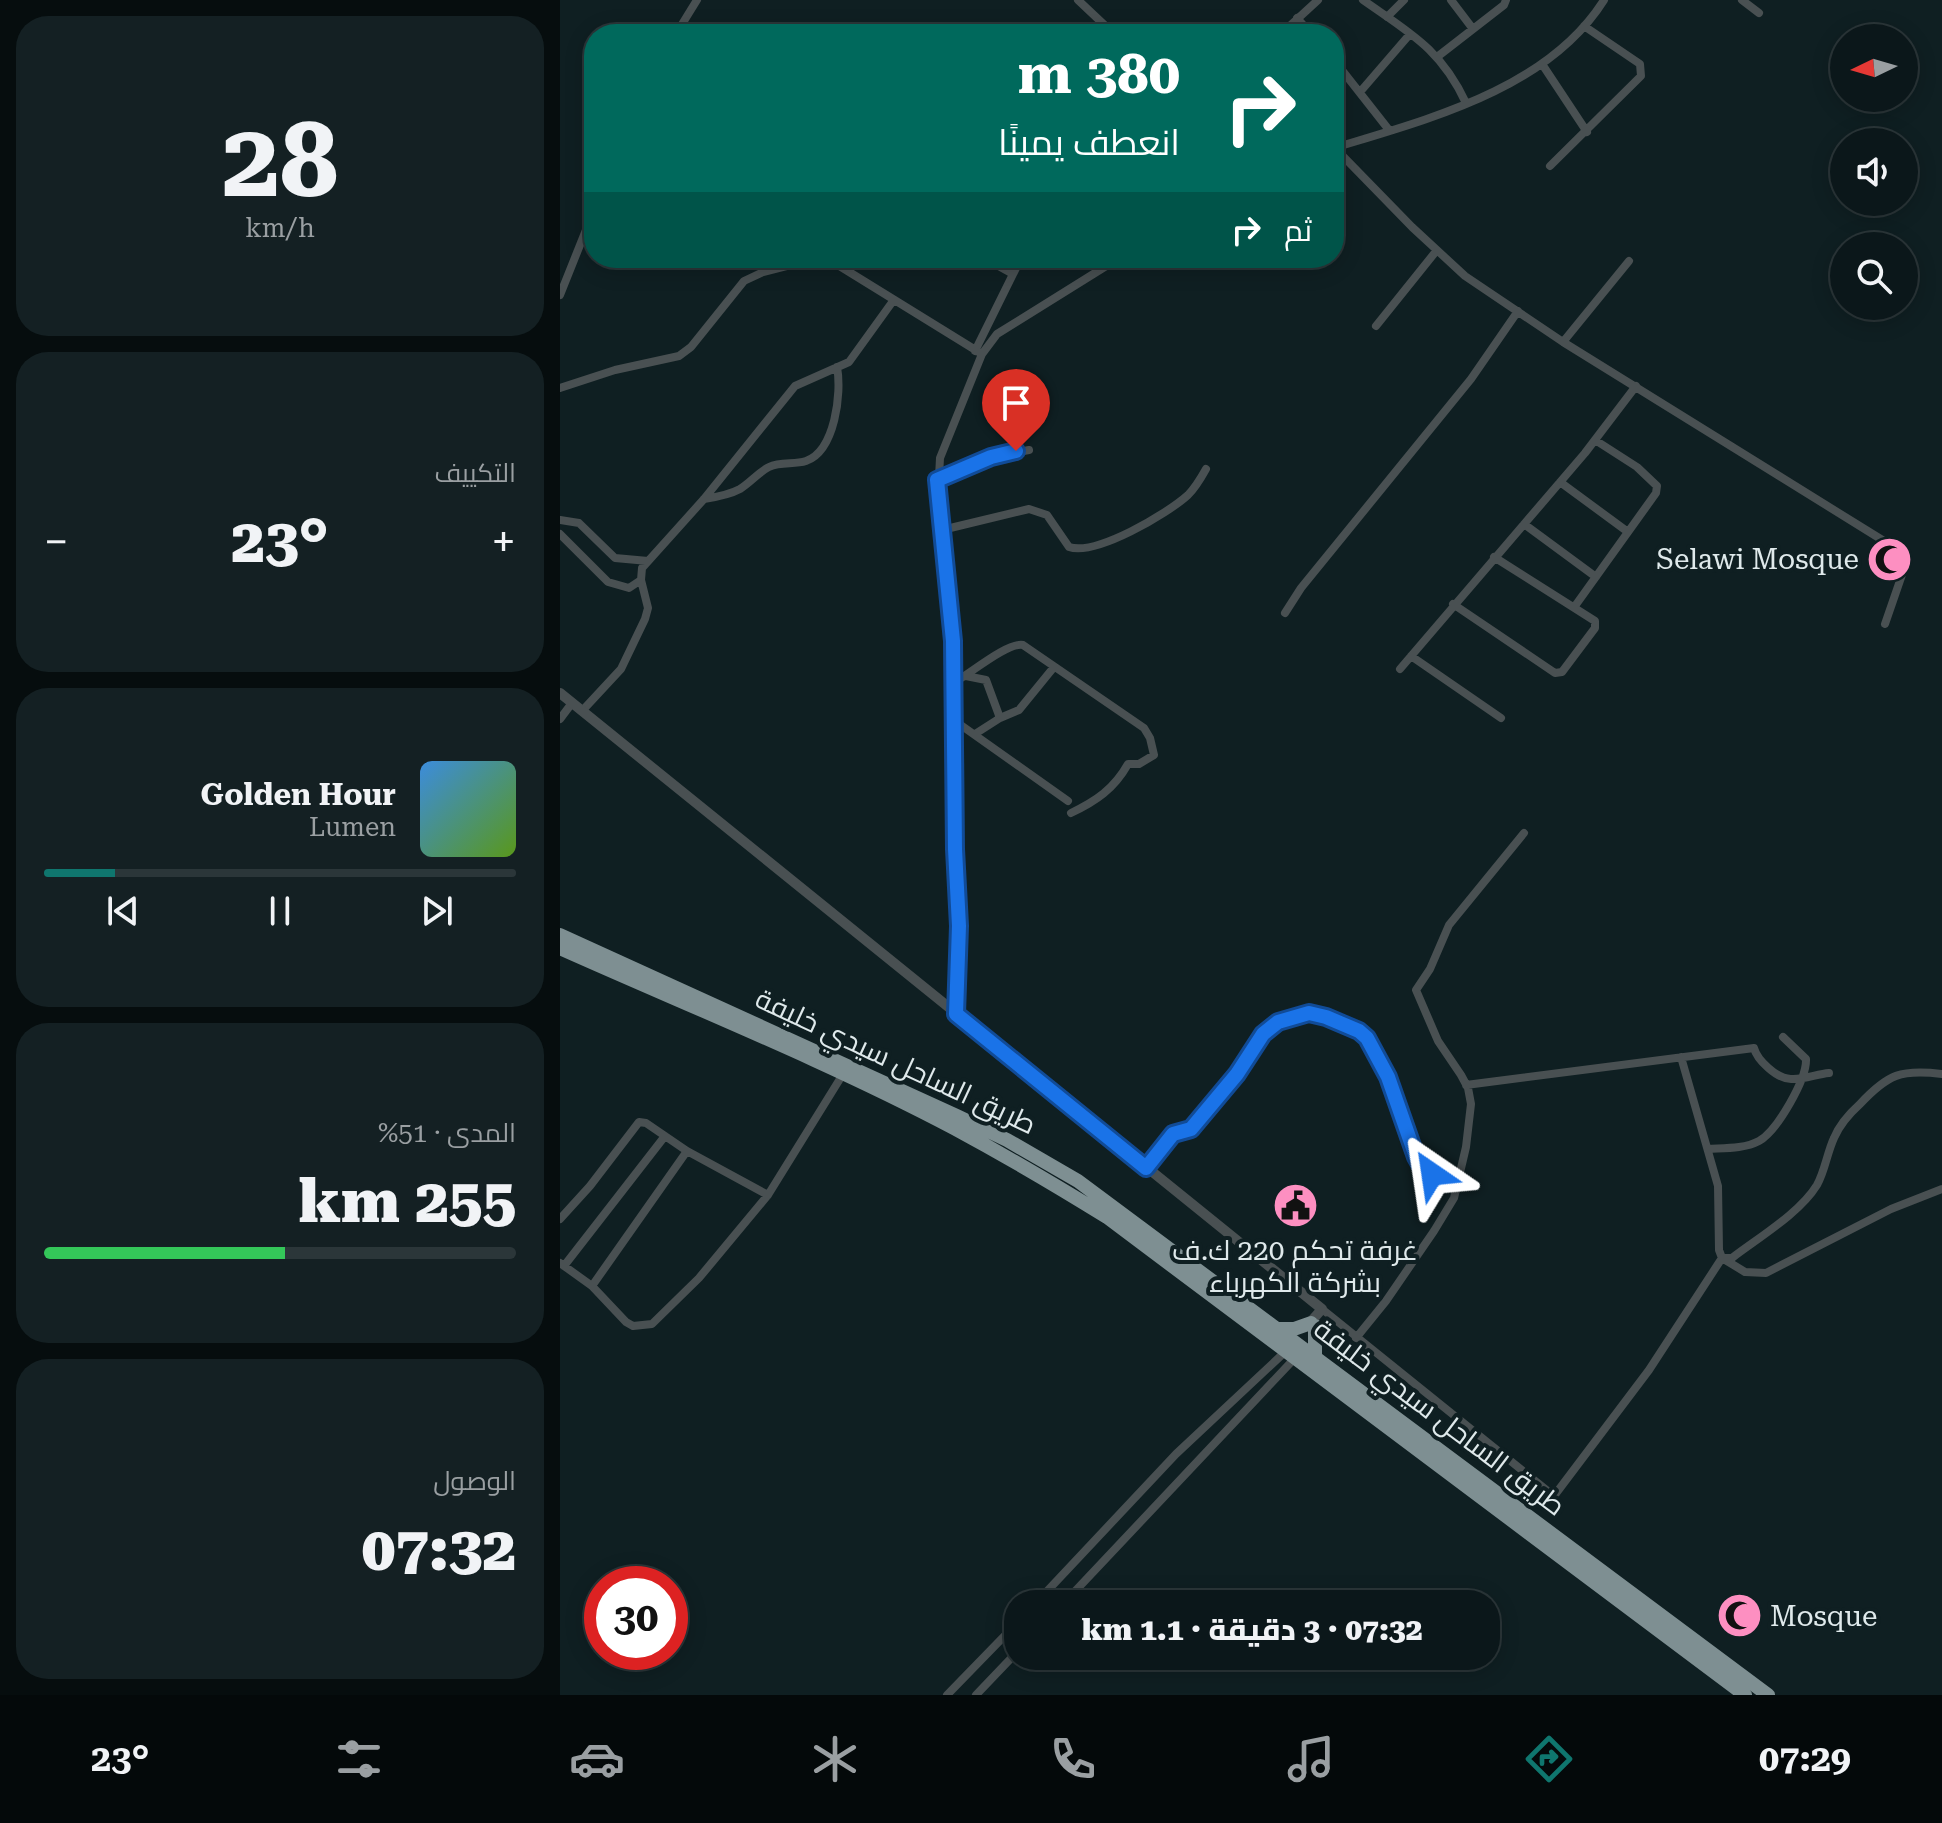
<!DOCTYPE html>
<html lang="ar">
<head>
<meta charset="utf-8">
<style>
  :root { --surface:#0b171a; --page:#142023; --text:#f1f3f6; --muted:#9a9fa2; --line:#2b3639; --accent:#0f766e }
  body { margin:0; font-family:"Roboto Serif",Cairo,serif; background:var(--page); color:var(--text); direction:rtl; height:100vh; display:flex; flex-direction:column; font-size:30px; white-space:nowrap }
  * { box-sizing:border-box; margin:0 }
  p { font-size:26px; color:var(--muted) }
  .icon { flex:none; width:44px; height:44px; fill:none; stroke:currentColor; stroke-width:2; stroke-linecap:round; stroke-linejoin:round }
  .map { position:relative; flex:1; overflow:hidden; direction:ltr }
  .panel { display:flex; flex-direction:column; gap:16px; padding:16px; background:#060d0e; width:560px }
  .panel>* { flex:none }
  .top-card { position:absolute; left:24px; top:24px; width:760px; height:244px; border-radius:32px; box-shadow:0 4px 20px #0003,0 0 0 2px var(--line); direction:rtl; background:#00695c; color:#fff; overflow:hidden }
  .needle { width:52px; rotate:265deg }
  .controls { position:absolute; left:1270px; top:24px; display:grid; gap:16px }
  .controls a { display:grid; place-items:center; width:88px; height:88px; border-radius:50%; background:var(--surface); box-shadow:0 4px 20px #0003,0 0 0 2px var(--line); font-size:40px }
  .speed { position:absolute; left:24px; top:1566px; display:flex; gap:16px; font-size:40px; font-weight:700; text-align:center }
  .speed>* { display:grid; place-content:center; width:104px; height:104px; border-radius:50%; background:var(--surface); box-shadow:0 4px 20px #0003,0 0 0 2px var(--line); line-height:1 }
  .speed .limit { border:12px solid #d22; background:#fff; color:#111 }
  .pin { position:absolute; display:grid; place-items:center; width:68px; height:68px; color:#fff; margin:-82px -34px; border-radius:50% 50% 50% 0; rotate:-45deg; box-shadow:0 0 8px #0007 }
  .pin .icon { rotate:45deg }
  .me { position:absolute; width:88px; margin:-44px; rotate:328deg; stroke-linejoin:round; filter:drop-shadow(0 0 6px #0008) }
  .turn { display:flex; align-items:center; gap:28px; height:168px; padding:0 32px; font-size:36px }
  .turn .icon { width:104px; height:104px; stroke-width:2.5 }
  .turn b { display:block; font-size:56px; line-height:68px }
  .then { display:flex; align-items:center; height:76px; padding:0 32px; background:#0003; gap:16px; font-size:30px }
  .big { font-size:60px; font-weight:800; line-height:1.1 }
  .panel .card { flex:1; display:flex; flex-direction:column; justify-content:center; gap:12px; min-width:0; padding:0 28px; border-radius:32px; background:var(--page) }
  .panel .dial { align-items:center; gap:0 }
  .dial b { font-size:104px; line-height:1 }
  .song { display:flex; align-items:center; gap:24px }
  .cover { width:96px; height:96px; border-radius:12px; background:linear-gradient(135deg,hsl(210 70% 55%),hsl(90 70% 35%)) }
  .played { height:8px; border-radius:4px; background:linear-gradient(90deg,var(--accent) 15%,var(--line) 15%) }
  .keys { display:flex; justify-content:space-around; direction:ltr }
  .heat { display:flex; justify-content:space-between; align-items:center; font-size:44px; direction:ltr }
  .charge { height:12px; border-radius:6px; background:linear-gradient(90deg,#34c759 51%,var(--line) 0) }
  .trip { position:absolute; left:444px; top:1590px; width:496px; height:80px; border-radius:32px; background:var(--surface); box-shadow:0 4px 20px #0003,0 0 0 2px var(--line); font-weight:800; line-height:80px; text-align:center; direction:rtl }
  .dock { display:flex; height:128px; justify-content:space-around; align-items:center; background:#04090a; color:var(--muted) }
  .dock .icon { width:56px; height:56px }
  .dock .selected { color:var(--accent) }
  .dock b { font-size:36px; color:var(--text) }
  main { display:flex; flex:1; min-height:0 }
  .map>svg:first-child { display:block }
</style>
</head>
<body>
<main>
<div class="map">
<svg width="1382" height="1695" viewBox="0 0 1382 1695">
  <rect width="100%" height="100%" fill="#0f1f22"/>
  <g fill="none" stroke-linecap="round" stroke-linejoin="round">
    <!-- minor -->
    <path stroke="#495052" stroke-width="8" d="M518 0 554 34
      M803 0C850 33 881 49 906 103
      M891 0 913 29
      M1182 0 1199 13
      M827 17 844 0
      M737 18 751 34
      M116 34 137 0
      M721 34 758 0
      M877 57 944 5 946 0
      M774 60 829 130
      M982 64 1027 132
      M800 92 850 34
      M774 147 852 227 905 276 1003 342 1332 546 1342 555 1344 569 1325 624
      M774 148C869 119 988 89 1044 0
      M990 166 1081 76 1080 64 1024 26
      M424 258 453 274
      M0 295 34 210
      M816 326 877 250
      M1003 342 1069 261
      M415 351 461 258
      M0 388 55 370 119 356 131 347 184 281 203 272 254 259 264 258 273 262 422 354
      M377 480 431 457 469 450
      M1000 482 1068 532
      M144 499C157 497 169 495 180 489 190 483 199 472 209 467 221 461 234 465 246 461 275 451 282 393 277 367
      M0 520 19 523 55 558 88 561
      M964 524 1036 577
      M382 530 469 509 487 515 509 547C536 556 607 514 628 495 636 487 641 478 646 469
      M0 534 48 582 69 588 81 580
      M893 604 995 673 1002 672 1035 628V621L934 557
      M1015 606 1096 493 1097 486 1077 467 1035 440
      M725 613 741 588 911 379 958 311
      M851 656 941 718
      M840 669 1025 453 1076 386
      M406 676 426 680 440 718 415 734
      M395 682C411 673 448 642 463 645L584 728 590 738 594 755 579 764H568C554 789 536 801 511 813
      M22 711 61 669 85 619 88 608 81 580 82 568 144 499 235 386 289 362 333 301
      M440 718 459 710 494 667
      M0 719 12 703
      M395 721 508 801
      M396 1014 399 926 395 849V712L393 641 378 496 380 458 422 354 437 334 559 258
      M1121 1057 1158 1186 1159 1250 1162 1258 1185 1272 1206 1273 1331 1209 1382 1189
      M906 1085 1194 1048C1197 1060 1217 1079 1231 1079 1243 1080 1257 1074 1269 1073
      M1148 1149C1164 1148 1184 1149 1199 1141 1217 1131 1247 1079 1246 1059L1223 1037
      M586 1168 613 1134 631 1129 677 1074 703 1034 718 1022 749 1013 766 1017 799 1031 807 1038 828 1077 861 1166 896 1188
      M0 1219 30 1186 79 1122 86 1123 127 1151 208 1195
      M0 1263 32 1286 66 1322 73 1326 92 1324 139 1278 208 1195 283 1074
      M4 1266 105 1136
      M32 1286 127 1151
      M762 1309 994 1496 1089 1370 1162 1258H1172C1198 1238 1240 1213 1257 1185 1265 1171 1267 1153 1274 1138 1279 1126 1290 1113 1300 1104 1328 1074 1341 1069 1382 1074
      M796 1338 826 1301 874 1231 894 1198 906 1147 911 1104 908 1088 901 1075 878 1041 856 990 870 969 889 925 964 833
      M475 1604 616 1454 726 1351
      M503 1604 735 1358
      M387 1695 458 1622
      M416 1695 458 1651"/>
    <!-- tertiary -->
    <path stroke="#495052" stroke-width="10" d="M0 693 762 1309 747 1326"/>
    <!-- trunk -->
    <path stroke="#7e8f92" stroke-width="14" d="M0 935 397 1116 447 1140 518 1181 1208 1695
      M0 948C132 1007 267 1061 394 1128 446 1156 497 1186 547 1217L1185 1695
      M755 1326V1356
      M720 1329H734L751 1323"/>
  </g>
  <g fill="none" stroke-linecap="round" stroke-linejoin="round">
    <defs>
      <path id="route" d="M456 451 431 457 377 480 393 641 395 849 399 926 396 1014 586 1168 613 1134 631 1129 677 1074 703 1034 718 1022 749 1013 766 1017 799 1031 807 1038 828 1077 856 1157 861 1166 872 1174"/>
    </defs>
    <!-- route casing -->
    <use href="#route" stroke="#114b97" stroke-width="20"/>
    <!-- route -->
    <use href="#route" stroke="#1a73e8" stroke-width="14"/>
  </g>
  <!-- icons -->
  <defs>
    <symbol id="mosque-disc" viewBox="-11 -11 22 22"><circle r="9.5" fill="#fd8fc1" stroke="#0f1f22"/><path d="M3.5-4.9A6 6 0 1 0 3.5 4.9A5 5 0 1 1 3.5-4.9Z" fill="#111"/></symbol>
    <symbol id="civic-disc" viewBox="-11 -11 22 22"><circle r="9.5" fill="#fd8fc1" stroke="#0f1f22"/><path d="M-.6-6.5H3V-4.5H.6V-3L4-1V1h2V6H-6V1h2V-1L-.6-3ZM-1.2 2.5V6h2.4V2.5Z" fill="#111"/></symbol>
  </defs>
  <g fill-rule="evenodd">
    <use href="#mosque-disc" x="1304" y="534" width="51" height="51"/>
    <use href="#civic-disc" x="710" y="1180" width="51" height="51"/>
    <use href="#mosque-disc" x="1154" y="1590" width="51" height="51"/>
  </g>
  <g text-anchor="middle" stroke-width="8" stroke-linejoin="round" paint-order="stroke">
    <!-- poi labels -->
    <g font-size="28" fill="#dfe9eb" stroke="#0f1f22" text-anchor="end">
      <text x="1299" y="569">Selawi Mosque</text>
      <text x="735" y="1260" text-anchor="middle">غرفة تحكم 220 ك.ف<tspan x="735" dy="32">بشركة الكهرباء</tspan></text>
      <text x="1210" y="1626" text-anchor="start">Mosque</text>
    </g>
    <!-- street labels -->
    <g font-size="28" fill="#dfe9eb" stroke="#0f1f22">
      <text transform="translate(336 1061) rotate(25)" y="10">طريق الساحل سيدي خليفة</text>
      <text transform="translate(880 1417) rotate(37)" y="10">طريق الساحل سيدي خليفة</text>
    </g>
  </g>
</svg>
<div class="controls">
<a><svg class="needle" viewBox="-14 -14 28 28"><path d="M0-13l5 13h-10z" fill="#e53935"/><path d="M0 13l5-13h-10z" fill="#9a9fa2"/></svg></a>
<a><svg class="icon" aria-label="sound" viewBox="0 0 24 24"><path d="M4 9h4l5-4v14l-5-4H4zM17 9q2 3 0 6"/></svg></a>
<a><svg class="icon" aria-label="search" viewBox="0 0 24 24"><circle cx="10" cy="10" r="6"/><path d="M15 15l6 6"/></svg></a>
</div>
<div class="speed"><div class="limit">30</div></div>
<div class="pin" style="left:456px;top:451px;background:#d93025"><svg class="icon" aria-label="arrive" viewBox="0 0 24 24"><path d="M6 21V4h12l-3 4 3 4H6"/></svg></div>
<svg class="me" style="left:872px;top:1174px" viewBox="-20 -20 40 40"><path d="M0-17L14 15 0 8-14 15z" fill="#1a73e8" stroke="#fff" stroke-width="4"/></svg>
<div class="trip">07:32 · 3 دقيقة · 1.1 km</div>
<div class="top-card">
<div class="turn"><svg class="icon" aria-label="right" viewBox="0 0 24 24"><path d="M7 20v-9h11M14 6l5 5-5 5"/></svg><div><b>380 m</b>انعطف يمينًا</div></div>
<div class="then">ثم<svg class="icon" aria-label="right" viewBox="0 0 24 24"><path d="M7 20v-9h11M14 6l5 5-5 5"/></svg></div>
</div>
</div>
<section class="panel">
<div class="card dial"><b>28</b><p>km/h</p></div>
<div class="card"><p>التكييف</p>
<div class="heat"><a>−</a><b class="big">23°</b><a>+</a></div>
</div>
<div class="card">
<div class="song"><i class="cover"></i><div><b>Golden Hour</b><p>Lumen</p></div></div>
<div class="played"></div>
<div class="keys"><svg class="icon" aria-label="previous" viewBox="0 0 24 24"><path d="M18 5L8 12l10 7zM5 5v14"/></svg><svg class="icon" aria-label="pause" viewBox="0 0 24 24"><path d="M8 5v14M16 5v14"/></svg><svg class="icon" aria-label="next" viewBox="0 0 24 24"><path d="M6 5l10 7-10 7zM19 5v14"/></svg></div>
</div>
<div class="card"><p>المدى · 51%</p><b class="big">255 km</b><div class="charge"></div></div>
<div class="card"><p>الوصول</p><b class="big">07:32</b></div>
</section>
</main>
<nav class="dock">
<b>07:29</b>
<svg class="icon selected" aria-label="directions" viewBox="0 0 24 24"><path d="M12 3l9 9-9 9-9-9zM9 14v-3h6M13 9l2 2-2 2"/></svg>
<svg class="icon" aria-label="music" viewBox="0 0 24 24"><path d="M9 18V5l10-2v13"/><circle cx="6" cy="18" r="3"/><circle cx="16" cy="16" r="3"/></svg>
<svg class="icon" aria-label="phone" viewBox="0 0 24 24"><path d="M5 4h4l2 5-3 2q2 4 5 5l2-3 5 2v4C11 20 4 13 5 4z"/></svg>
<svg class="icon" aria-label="climate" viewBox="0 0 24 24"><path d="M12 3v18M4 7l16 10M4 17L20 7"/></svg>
<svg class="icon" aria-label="car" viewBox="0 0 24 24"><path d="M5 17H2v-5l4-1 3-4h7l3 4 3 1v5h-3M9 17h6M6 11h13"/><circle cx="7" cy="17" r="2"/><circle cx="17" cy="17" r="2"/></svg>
<svg class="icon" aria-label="filters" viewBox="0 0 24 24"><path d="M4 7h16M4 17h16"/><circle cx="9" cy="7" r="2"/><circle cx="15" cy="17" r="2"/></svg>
<b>23°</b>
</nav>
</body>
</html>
